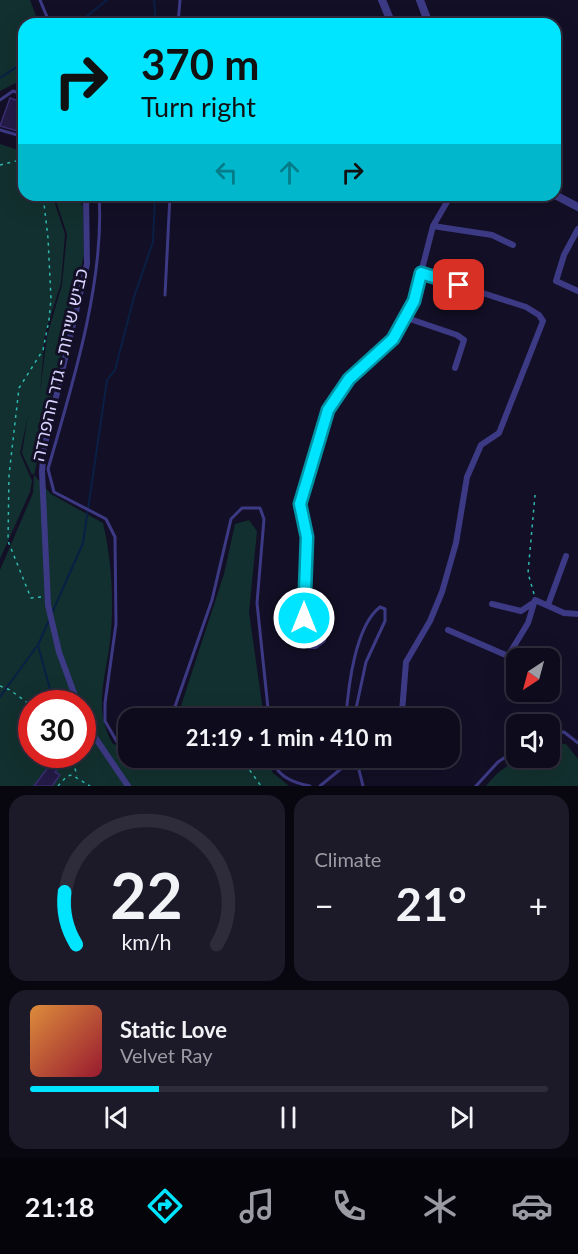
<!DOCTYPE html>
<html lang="en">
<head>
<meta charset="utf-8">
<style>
  :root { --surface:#0e0b1c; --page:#1c1929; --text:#f1f3f6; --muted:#9b9ba3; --line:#2e2b3b; --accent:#00e5ff }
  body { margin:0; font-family:Lato,"Noto Sans Hebrew",sans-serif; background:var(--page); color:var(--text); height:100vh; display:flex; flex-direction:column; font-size:22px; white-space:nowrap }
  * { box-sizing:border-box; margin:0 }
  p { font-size:20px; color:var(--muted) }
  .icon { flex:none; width:33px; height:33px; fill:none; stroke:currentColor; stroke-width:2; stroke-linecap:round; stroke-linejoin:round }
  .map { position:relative; height:786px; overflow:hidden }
  .sheet { display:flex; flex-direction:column; gap:9px; padding:9px; background:#08060f; flex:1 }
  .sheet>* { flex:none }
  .top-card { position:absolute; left:18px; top:18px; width:543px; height:183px; border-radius:18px; box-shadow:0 6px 24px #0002,0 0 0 2px var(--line); background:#00e5ff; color:#111; overflow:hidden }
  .needle { width:39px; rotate:216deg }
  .fabs { position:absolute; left:506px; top:648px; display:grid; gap:12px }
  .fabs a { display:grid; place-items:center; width:54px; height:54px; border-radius:12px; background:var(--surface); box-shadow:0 6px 24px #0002,0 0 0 2px var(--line); font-size:30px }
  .speed { position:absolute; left:18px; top:690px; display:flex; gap:12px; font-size:30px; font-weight:700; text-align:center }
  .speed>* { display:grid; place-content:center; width:78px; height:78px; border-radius:50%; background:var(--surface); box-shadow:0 6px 24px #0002,0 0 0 2px var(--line); line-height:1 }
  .speed .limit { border:9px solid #d22; background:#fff; color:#111 }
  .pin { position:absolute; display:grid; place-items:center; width:51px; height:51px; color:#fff; margin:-26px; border-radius:12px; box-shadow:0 3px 9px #0006 }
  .me { position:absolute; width:66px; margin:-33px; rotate:0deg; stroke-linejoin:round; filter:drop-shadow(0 0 4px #0008) }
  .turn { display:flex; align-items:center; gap:21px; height:126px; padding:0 24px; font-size:27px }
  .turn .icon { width:78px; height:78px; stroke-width:2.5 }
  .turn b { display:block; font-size:42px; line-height:51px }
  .lanes { display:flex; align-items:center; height:57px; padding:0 24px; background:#0003; justify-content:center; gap:30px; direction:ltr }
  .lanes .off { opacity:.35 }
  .big { font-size:45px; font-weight:700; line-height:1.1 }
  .sheet .tile { flex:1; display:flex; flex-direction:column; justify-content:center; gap:9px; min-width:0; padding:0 21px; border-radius:18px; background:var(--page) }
  .sheet .dial { align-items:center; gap:0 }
  .dial svg { height:156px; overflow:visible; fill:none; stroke:var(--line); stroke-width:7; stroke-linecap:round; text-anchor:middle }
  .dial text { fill:var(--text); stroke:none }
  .song { display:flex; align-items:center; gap:18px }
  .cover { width:72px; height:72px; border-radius:9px; background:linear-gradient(135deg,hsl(30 70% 55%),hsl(350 70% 35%)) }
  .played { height:6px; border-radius:3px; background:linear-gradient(90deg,var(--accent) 25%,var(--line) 25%) }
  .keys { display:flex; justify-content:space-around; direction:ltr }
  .heat { display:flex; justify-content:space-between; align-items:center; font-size:33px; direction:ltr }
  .sheet .tiles { flex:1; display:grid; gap:9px; grid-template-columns:1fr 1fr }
  .tile:last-child { grid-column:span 2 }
  .trip { position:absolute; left:118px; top:708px; width:342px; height:60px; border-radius:18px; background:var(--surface); box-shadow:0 6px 24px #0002,0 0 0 2px var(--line); font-weight:700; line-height:60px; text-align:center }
  .tabs { display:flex; height:96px; justify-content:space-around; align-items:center; background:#06040b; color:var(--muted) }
  .tabs .icon { width:42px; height:42px }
  .tabs .on { color:var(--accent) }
  .tabs b { font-size:27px; color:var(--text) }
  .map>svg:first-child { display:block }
</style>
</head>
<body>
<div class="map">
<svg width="578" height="786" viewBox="0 0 578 786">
  <rect width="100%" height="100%" fill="#130f26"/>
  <!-- green -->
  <path fill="#12302f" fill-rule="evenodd" d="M0 0H30L39 24H24V85L16 83 0 91Z
    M0 144 24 152V195H52L65 234 61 283 45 334 40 393 47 336 62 285 67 234 54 195H74L83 206 84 255 34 475 51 494 103 523C111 557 114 597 111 632 108 673 91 707 113 744L129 748V758H270L272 772 289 786H0V570L33 493 34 475 31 473 22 453 28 415 20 453 32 481 30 492 0 559ZM32 704H82V754H32Z
    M249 520 257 531 249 612 264 718H177L224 574 235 524Z
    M549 744H566L578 759V786H486C506 762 518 758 549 758Z"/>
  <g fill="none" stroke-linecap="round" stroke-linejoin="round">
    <!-- stream -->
    <path stroke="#0a1f44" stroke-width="2" d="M154 0 156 24
      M77 24 107 0
      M0 78 24 62
      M52 613 83 543 107 380 115 370 134 297 153 242 155 195
      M50 618 38 645 54 704
      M0 697 37 646"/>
  </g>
  <!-- building -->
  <path fill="#241b47" stroke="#3b2d73" stroke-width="1.5" d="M10 98 24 103V133L0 126Z
    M53 761 60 766 55 772 60 775 52 786H34Z"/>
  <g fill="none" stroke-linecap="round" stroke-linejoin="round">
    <!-- path -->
    <path stroke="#2fb8b0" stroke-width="1.5" stroke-dasharray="3 4.5" stroke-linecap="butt" d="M0 165 24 159
      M534 594 528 573 535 495
      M41 597 31 598 8 541 9 475 19 388 43 350 49 320 51 299 48 238 43 195
      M0 686 10 690 32 706
      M71 754 77 776
      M117 756 135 759 148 758
      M241 758 261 786
      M58 786 67 776 72 775 90 786"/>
    <!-- service -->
    <path stroke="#3d3a85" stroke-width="3" d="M40 0 50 24
      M178 24 180 0
      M0 100 13 91 24 95
      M0 130 24 137
      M99 195C105 281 72 386 48 469L54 492 106 519 115 537 116 624 105 703V721L117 742 129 744
      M165 295 170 195
      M171 718 212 600 231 519 242 508H260L264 519 257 603 269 718
      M346 718C348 688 355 626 380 607L385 609V621L366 662 354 718
      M549 732H564L578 743
      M273 758C275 776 294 783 310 786
      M356 758 363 786
      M320 786 342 768 343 758
      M476 786 498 762 516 750"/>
    <!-- minor -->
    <path stroke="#3d3a85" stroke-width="6" d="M433 226 492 235 513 245
      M578 229 564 255 556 281 578 291
      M407 318 457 335 464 340 455 368
      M535 600 564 613 578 614
      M492 604 521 611 533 603
      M548 605 566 556
      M448 630 508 656 528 623 535 600
      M323 636V640L315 646H310L306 642 304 597 307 537 300 504 304 487 333 400 361 367 393 339 414 301 421 273
      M78 704 59 652 48 605 42 471 44 449 87 264 86 195
      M402 712 417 718
      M82 715 90 730 128 786
      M396 718 402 712 406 662 430 621 442 592 456 543 467 477 481 445 499 433 543 321 539 315 526 307 421 273 433 226 451 195"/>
    <!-- tertiary -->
    <path stroke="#3d3a85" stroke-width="8" d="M382 0 392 24
      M420 0 429 24
      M555 195 578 207"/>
  </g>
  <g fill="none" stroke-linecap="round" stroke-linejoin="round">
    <defs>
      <path id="route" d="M304 618 307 537 300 504 328 410 349 379 393 339 414 301 421 273 459 285"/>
    </defs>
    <!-- route casing -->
    <use href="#route" stroke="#0095a6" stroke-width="15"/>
    <!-- route -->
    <use href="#route" stroke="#00e5ff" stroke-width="10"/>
  </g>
  <g text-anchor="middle" stroke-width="6" stroke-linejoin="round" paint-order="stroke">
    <!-- street labels -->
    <g font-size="18" fill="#d9d4ff" stroke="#130f26">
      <text transform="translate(60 365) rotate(-77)" y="6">כביש שירות - גדר ההפרדה</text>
    </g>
  </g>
</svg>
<div class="fabs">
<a><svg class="needle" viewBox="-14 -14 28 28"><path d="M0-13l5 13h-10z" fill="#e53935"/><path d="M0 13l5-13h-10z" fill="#9b9ba3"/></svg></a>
<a><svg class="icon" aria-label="sound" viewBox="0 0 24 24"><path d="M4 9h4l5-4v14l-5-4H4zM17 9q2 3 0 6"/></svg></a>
</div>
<div class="speed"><div class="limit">30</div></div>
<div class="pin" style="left:459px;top:285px;background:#d93025"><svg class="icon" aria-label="arrive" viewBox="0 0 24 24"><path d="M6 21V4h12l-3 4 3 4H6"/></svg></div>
<svg class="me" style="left:304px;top:618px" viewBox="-20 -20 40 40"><circle r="17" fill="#00e5ff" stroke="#fff" stroke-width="3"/><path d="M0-11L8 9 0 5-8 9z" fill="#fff"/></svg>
<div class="trip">21:19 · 1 min · 410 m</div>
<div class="top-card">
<div class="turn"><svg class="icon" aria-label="right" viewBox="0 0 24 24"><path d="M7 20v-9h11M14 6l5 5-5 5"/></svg><div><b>370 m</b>Turn right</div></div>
<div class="lanes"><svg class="icon off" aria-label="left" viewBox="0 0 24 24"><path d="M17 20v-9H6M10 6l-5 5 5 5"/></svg><svg class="icon off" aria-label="ahead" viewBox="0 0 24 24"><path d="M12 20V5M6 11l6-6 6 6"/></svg><svg class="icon" aria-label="right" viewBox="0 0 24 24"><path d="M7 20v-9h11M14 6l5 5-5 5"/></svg></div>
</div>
</div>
<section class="sheet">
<div class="tiles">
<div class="tile dial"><svg viewBox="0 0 100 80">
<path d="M14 69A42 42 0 1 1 86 69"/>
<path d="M14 69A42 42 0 0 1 8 42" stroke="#00e5ff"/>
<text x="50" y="56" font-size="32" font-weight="700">22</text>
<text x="50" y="72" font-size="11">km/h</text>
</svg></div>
<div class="tile"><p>Climate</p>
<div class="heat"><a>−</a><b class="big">21°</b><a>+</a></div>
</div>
<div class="tile">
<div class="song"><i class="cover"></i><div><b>Static Love</b><p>Velvet Ray</p></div></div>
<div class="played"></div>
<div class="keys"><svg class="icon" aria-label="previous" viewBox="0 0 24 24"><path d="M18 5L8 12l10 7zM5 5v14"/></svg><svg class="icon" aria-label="pause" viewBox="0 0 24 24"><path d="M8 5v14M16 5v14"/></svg><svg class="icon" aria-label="next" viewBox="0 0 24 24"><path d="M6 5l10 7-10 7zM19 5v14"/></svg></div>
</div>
</div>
</section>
<nav class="tabs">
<b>21:18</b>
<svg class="icon on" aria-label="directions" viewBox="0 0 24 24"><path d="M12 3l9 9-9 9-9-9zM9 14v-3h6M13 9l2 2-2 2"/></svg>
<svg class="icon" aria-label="music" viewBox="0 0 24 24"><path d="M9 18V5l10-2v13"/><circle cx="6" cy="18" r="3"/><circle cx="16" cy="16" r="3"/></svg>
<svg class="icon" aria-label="phone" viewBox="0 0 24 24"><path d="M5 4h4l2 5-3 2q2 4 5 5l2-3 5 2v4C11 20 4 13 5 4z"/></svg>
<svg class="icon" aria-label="climate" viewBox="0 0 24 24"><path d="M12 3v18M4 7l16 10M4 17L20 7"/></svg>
<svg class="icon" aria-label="car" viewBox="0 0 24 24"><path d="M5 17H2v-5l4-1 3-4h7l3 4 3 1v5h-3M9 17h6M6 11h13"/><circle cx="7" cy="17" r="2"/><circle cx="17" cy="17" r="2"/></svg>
</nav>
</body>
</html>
